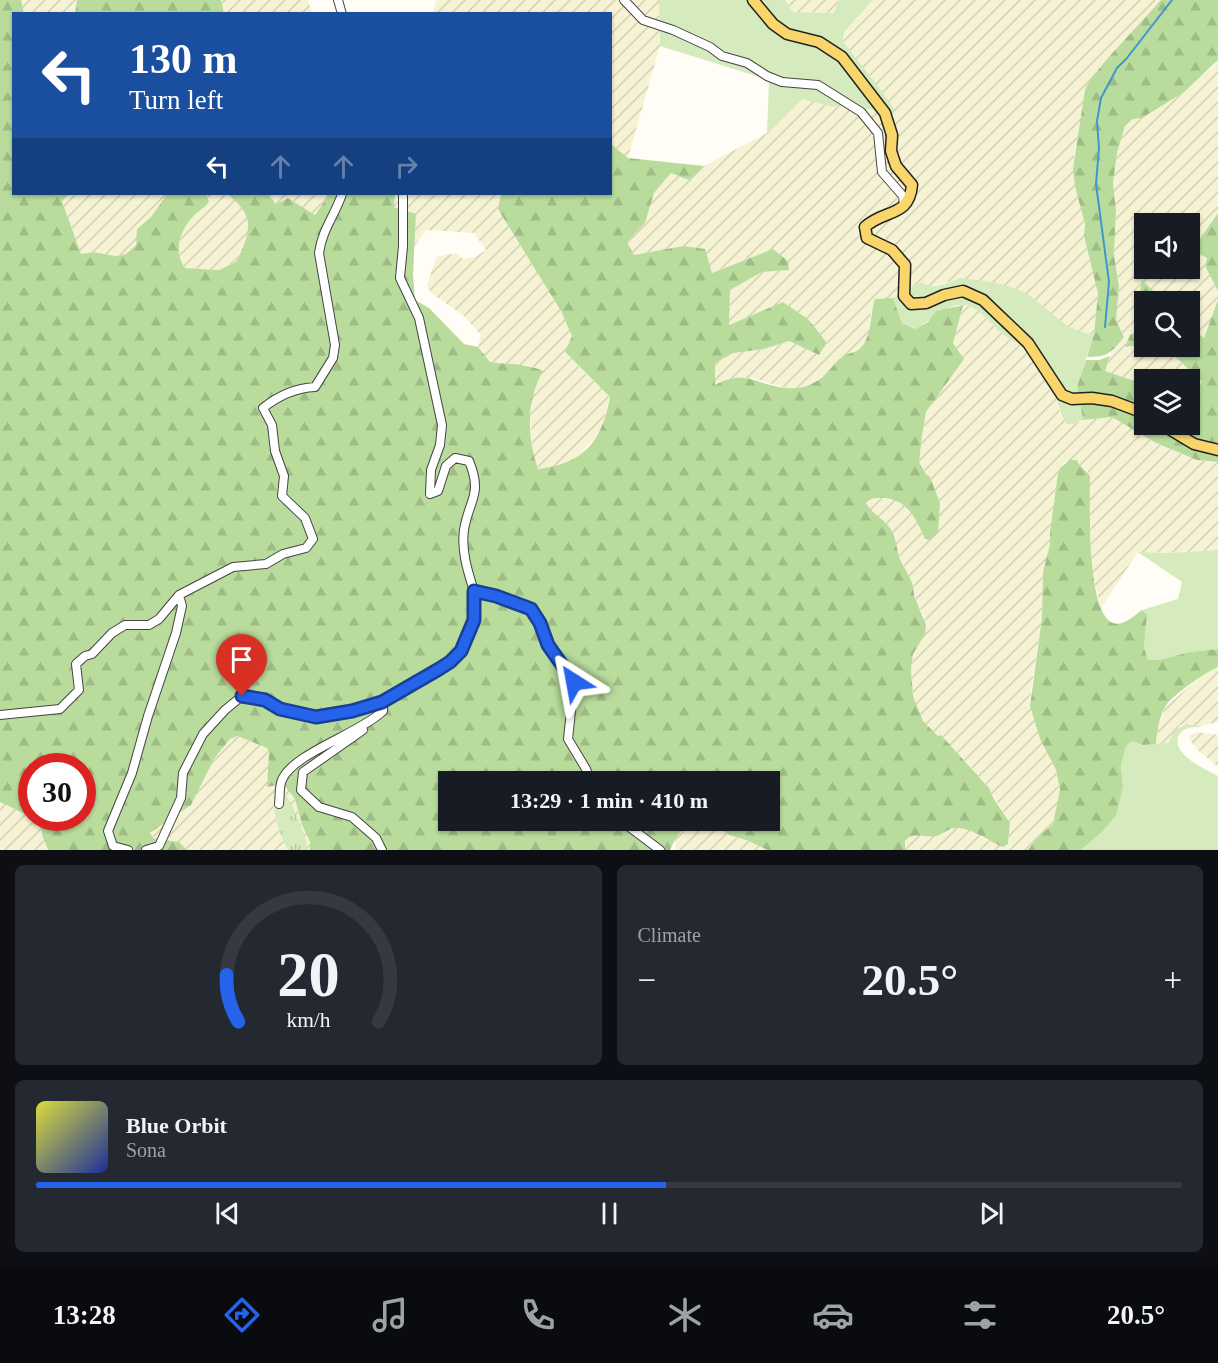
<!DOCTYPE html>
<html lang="en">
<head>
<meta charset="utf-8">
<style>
  :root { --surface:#171b24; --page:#242831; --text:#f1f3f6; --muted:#9ea1a6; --line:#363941; --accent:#2563eb }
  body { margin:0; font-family:"Times New Roman",serif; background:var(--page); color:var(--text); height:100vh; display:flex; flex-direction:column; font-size:22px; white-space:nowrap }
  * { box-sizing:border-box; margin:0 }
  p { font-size:20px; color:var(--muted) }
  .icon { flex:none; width:33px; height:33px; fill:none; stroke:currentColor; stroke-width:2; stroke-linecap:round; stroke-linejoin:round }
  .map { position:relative; height:850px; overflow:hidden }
  .drawer { display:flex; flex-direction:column; gap:15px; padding:15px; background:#0d0f14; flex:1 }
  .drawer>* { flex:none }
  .hud { position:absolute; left:12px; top:12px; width:600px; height:183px; border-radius:0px; box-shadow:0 2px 4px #0004; background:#1a4fa0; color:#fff; overflow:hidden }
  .buttons { position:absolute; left:1134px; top:213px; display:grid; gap:12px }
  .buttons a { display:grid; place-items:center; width:66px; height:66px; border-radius:0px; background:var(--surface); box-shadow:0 2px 4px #0004; font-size:30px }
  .speed { position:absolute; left:18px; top:753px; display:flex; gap:12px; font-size:30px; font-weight:700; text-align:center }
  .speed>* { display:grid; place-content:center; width:78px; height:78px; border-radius:50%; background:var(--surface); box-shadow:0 2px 4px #0004; line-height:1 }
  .speed .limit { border:9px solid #d22; background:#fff; color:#111 }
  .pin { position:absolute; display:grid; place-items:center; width:51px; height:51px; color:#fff; margin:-62px -26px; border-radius:50% 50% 50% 0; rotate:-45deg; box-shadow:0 0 6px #0007 }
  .pin .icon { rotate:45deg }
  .me { position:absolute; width:66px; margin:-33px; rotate:326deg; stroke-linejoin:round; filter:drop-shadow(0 0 4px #0008) }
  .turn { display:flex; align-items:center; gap:21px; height:126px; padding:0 18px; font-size:27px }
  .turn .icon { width:78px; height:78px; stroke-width:2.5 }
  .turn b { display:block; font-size:42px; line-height:51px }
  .lanes { display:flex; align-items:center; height:57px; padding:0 18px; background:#0003; justify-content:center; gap:30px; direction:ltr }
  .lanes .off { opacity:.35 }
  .big { font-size:45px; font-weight:700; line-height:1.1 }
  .drawer .tile { flex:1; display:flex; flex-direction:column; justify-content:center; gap:9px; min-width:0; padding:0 21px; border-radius:9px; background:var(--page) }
  .drawer .dial { align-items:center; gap:0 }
  .dial svg { height:156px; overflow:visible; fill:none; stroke:var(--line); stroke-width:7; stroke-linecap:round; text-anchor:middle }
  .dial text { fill:var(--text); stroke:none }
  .song { display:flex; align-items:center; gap:18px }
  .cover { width:72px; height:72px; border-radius:9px; background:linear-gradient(135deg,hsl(60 70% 55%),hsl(230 70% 35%)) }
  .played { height:6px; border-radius:3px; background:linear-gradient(90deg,var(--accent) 55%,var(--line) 55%) }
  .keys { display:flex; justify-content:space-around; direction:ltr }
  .heat { display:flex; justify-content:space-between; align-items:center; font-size:33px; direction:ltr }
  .drawer .tiles { flex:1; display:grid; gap:15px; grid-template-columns:1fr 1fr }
  .tile:last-child { grid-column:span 2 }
  .trip { position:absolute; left:438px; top:771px; width:342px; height:60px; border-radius:0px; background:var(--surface); box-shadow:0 2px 4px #0004; font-weight:700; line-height:60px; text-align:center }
  .tab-bar { display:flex; height:96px; justify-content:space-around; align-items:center; background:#090b0e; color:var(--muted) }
  .tab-bar .icon { width:42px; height:42px }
  .tab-bar .current { color:var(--accent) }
  .tab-bar b { font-size:27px; color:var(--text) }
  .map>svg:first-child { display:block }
</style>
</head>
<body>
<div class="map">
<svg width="1218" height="850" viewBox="0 0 1218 850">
  <defs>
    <pattern id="farmland-furrows" width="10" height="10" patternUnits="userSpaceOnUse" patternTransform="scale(1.5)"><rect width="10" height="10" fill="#f6f3d4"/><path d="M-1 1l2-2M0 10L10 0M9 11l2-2" fill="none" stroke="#d2cfb5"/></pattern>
    <pattern id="forest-firs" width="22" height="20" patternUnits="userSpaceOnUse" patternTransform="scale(1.5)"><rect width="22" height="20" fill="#b9dc9c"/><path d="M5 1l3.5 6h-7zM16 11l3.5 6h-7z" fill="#9ebc85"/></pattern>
    <pattern id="park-tufts" width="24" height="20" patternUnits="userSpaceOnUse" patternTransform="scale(1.5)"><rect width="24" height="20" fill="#d5ebbd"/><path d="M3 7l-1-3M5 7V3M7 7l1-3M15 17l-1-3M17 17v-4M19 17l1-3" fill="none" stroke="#b6c8a1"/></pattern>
  </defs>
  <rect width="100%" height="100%" fill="#fffdf5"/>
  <!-- farmland -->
  <path fill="url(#farmland-furrows)" fill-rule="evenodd" d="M21 0H77L75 13H24Z
    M221 0H308L312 13H224Z
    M436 0H659L660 46 628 158 611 144 610 14H433Z
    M785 0H839L834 13 793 12Z
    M873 0H1161L1089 81 1074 155 1075 187 1085 224 1084 236 1089 258 1097 282 1098 293 1094 334H1083L1071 329 1026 294 960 278 933 287 927 286 922 282 893 298 875 300 871 313 868 339 859 351 841 358 826 374 805 388H785L753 378 715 385V363L733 352 764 349 789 341 819 355 827 344 809 320 762 311 729 325 730 290 762 272 788 270 773 249 711 273 683 246 634 255 627 242 645 223 654 193 671 173 689 180 704 166 767 133 801 99 829 106 860 65 843 41 844 32Z
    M1218 60V213L1192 250 1207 258 1205 266 1218 291V300L1204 338 1190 325V302L1164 301 1142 280 1144 328 1130 335 1125 347 1144 344V346L1165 347 1202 382 1190 396V380H1144V384L1105 371 1111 353 1124 337 1116 320 1119 287 1114 255 1116 210 1113 183 1117 153 1125 126 1133 119 1142 118 1212 68ZM1144 224H1190V268H1144Z
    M69 194H167L151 217 138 229 136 245 126 254 116 256 93 252 81 255 62 200Z
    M206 194H227L237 201 246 214 249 232 236 262 219 270 185 268 178 252 181 235 191 217 205 207 209 202Z
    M268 194H327L324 202 315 215 288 198 276 204Z
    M395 194H501L499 209 561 311 572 336 565 353 610 397 601 431 575 459 557 467 538 469 532 452 530 418 534 390 542 371 529 365H507L490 362 478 347 481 335 463 315 431 293 427 286 436 257 456 253 463 259 475 257 486 250 474 233 426 230 414 247 416 215 394 207Z
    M963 305 973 307 982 313 1000 332 1025 349 1054 393 1061 416 1074 424 1084 420 1112 417 1156 443 1197 460 1218 462V550L1167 553 1138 552 1101 608 1092 572 1088 471 1078 465 1065 462 1061 467 1058 473 1050 531V544L1043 572 1042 617 1030 698V706L1040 739 1056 770 1060 789 1053 824 1037 838 1028 850H905L904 848 906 839 913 835 937 836 955 827 967 828 987 840 1008 844 1010 823 986 784 941 735 938 736 923 722 913 696 911 669 914 651 925 634 924 617 914 595 915 592 911 580 901 561 892 530 870 510 866 502 872 498 895 499 904 505 916 518 925 539 937 531 940 503 930 477 926 474 919 462 922 436 926 412 963 359 953 343Z
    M1218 667V722L1201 726 1186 724 1180 725 1168 744H1156L1158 728 1165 707 1208 671Z
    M1198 732 1218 735V767L1198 750 1189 739 1190 735Z
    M237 736 267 748 269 752 268 787 283 784 295 799 302 825 310 842V850H187L179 842 150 837 151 831 191 805 214 759 230 739Z
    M0 802 42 821 43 836 48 850H0Z
    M695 821H704L715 825 729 835 749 841 767 850H675V837L687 824Z"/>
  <!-- grass -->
  <path fill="#d5ebbd" d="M659 0H785L793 12 834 13 839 0H873L844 32 843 41C860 65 881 86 895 111L829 106 801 99 767 133 769 80 660 46Z
    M960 278C983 281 1006 282 1027 294 1049 308 1066 333 1094 334L1077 387 1083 420 1074 424H1067C1058 413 1059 401 1052 390 1045 378 1033 357 1023 348 1016 342 1007 338 1000 332 985 319 974 298 951 307 939 311 927 323 915 329L902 323 893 298 922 282C932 292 948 282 960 278Z
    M1218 550V649L1190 652 1159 660H1148L1144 648 1147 614 1142 610 1178 599 1182 582 1138 552 1167 553Z
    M1186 724 1201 726 1200 727C1193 727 1183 727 1179 735 1170 754 1205 769 1218 776V850H1081L1101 833 1123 786 1121 766 1126 746 1132 741 1143 745 1168 743 1175 730Z"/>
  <!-- forest -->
  <path fill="url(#forest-firs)" d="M0 0H21L24 13 14 14V194H69L62 201 81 254 93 252 116 256 126 254 136 245 137 229 151 217 167 194H206L209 202C204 209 196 212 191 219 179 233 174 252 185 268L219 270 236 262C251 232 256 216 227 194H268L276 204 288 198 315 215 324 202 327 194H395L394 207 416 214 413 274 415 300 429 308 464 344 478 347 490 362C510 365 525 363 543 371 526 401 527 437 538 469 584 464 602 441 610 397L565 352 572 336 561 311 498 209 501 194H610L611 144 628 158 704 166 689 180 671 173 654 193 645 223 627 242 634 255 683 246 705 249 712 273 773 249 788 261 789 270 762 272 730 290 729 325 783 302 809 320 827 343 819 355 789 341 764 349 733 353 715 363V385C747 368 757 386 787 388 803 390 817 383 828 372 832 368 836 361 841 358 852 350 859 355 866 340 871 330 871 311 875 299L893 298 902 323 915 329 928 322 936 311 963 305 953 343 964 359 926 412 922 436 919 462 926 474 930 477 940 503 938 533 930 540 925 539C916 519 908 500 884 498 877 498 871 497 866 503 872 514 886 520 892 531 896 539 897 550 900 559 905 571 915 582 914 595L926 625 925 634 913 654 911 669 913 696 923 721 938 736 941 735 989 788 994 799 1010 823 1008 844 1003 847C991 842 967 825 954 828 948 829 943 834 937 836 925 838 913 831 905 841V850H767L749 841 729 835 715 825 704 821 770 820V782H448V820L695 821C682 826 676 837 670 850H310V842L302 825 295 799 283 784 267 787 269 752 267 748 237 736 230 739 214 759 191 805 150 833 153 838 179 842 187 850H48L42 835V821L34 818H82V766H32L31 817 0 802Z
    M77 0H221L224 13H75Z
    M1161 0H1218V60L1184 92 1142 118 1133 119 1125 126 1117 153 1113 183 1116 210 1114 255 1119 287 1116 320 1124 337C1111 353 1108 357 1087 357L1094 334 1098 293 1084 236 1085 224 1075 187 1073 168 1085 90 1089 81 1107 59Z
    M1218 213V291L1205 266 1207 258 1192 250Z
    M1142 280 1164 301 1144 302V308L1139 296Z
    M1218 300V462L1197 460 1156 443 1112 417 1083 420 1077 387 1086 360H1099L1110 356 1105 371 1144 384V424H1190V396L1202 382 1165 347 1190 346V325L1204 338Z
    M1144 328V344L1125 347 1130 335Z
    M1070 460H1077C1079 468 1087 469 1090 477 1090 503 1086 612 1113 623 1123 627 1135 615 1142 610L1147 614 1144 648 1148 660H1159L1190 652 1218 649V667C1207 671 1170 697 1165 707 1159 718 1157 732 1156 744L1143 745 1132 741 1126 746 1121 766 1123 786 1116 815 1101 833 1081 850H1028L1037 838 1053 824 1060 789 1056 770 1040 739 1030 706 1042 617 1043 572 1050 544V531L1058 473 1061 467Z"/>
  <!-- park -->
  <path fill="url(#park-tufts)" d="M278 788 282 789C290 798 308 839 307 850H288C278 831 271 811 275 789Z"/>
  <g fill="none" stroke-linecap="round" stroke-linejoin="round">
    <!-- stream -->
    <path stroke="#3f96cf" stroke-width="2" d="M1105 327 1109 282 1096 184 1099 148 1097 121 1101 98 1117 68 1127 58 1172 0"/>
    <defs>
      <path id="minor" d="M338 0 342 14
        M624 0 643 20 673 30 710 47 722 56 747 63 767 76 782 82 818 85 861 112 878 133 882 172 903 196 904 206
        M403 194V246L400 278 419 318 442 425 440 445 431 470 430 494 438 491 446 466 455 458 469 461C483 495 469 499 464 530 461 551 468 572 474 591L496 596 531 609 541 623 548 645 574 683 568 739 586 769 591 782
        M179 595 233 567 266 564 283 554 306 548 313 539 305 518 282 496 284 476 275 451 272 425 263 408C278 396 295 388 315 387L333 358 335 345 319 253C322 230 335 215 342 194
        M383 702 428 676 450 662 461 651 474 620V591
        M0 715 60 709 79 690 76 664 85 656 92 654 112 633 125 625H149L159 619 179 595 182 606 176 633 148 716 132 773 108 831 113 846 128 850
        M363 730 303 772 301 790 319 807 352 817 376 838 382 850
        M620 820 660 850
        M146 850 159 846 181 798 183 773 203 734 225 710 242 696 265 700 280 709 316 717 352 711 383 702V711C360 733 292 754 282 780 279 786 280 797 279 804"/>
      <path id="major" d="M753 0 773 24 787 34 819 42 842 57 885 113 892 135 891 151 896 166 912 185C909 218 884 209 865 227L867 238 892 250 905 265 904 296 911 304 926 303 944 295 963 291 983 300 1028 343 1062 395 1072 399 1092 398 1112 401 1144 413
        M1161 424 1194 444 1218 450"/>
    </defs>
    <!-- minor casing -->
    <use href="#minor" stroke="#444" stroke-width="10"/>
    <!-- major casing -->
    <use href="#major" stroke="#222" stroke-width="13"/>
    <!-- minor -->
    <use href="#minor" stroke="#fff" stroke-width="8"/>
    <!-- major -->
    <use href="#major" stroke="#f9d66b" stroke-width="10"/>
  </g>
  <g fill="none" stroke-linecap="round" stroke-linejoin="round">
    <defs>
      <path id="route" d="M242 696 265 700 280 709 316 717 352 711 382 702 439 669 450 662 461 651 474 620V591L496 596 531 609 540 623 548 645 574 682"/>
    </defs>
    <!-- route casing -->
    <use href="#route" stroke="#184099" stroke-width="15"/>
    <!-- route -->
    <use href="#route" stroke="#2563eb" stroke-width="10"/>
  </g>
</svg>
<div class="buttons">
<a><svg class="icon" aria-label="sound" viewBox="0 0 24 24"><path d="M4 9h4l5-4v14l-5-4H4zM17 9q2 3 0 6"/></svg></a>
<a><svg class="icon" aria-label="search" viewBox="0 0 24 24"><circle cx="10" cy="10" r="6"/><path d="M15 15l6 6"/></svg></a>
<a><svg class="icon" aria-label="layers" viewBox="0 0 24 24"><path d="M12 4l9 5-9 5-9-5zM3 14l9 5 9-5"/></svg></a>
</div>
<div class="speed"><div class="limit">30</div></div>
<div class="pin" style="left:242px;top:696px;background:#d93025"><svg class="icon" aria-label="arrive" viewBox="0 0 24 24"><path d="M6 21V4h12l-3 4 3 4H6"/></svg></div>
<svg class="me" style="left:574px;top:682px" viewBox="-20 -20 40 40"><path d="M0-17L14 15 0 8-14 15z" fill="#2563eb" stroke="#fff" stroke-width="4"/></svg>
<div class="trip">13:29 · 1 min · 410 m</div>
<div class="hud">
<div class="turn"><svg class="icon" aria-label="left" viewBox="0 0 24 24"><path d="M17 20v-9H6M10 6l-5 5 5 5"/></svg><div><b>130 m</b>Turn left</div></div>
<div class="lanes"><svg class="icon" aria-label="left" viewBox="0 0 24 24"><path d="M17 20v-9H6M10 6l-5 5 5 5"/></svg><svg class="icon off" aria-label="ahead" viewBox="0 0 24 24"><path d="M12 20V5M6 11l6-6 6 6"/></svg><svg class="icon off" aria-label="ahead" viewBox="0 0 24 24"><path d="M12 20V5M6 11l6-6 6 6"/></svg><svg class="icon off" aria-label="right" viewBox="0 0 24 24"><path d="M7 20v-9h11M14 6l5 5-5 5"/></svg></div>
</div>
</div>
<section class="drawer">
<div class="tiles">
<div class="tile dial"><svg viewBox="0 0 100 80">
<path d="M14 69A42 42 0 1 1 86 69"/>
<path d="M14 69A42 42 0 0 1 8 45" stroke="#2563eb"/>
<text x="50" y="56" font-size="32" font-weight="700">20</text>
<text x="50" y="72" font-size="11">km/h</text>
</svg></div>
<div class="tile"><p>Climate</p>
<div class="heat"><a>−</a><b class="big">20.5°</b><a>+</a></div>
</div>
<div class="tile">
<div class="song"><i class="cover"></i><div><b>Blue Orbit</b><p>Sona</p></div></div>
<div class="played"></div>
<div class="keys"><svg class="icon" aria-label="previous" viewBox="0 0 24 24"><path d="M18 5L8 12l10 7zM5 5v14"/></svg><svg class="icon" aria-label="pause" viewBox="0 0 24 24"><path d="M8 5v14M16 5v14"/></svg><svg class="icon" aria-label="next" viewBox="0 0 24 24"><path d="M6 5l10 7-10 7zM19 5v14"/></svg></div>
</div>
</div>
</section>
<nav class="tab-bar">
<b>13:28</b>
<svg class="icon current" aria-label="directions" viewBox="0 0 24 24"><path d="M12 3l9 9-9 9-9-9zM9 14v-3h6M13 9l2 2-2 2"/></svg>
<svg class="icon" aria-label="music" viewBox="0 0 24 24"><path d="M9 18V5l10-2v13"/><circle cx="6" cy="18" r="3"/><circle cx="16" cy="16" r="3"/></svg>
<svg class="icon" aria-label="phone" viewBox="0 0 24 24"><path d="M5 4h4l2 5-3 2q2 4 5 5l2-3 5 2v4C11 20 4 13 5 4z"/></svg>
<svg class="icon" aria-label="climate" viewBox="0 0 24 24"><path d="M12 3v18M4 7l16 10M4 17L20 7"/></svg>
<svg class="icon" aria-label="car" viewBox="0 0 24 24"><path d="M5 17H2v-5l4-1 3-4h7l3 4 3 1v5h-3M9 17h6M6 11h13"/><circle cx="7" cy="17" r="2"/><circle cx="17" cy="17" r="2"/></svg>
<svg class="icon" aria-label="filters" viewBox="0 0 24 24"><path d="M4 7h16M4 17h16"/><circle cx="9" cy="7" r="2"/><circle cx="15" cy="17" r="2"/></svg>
<b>20.5°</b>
</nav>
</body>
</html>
